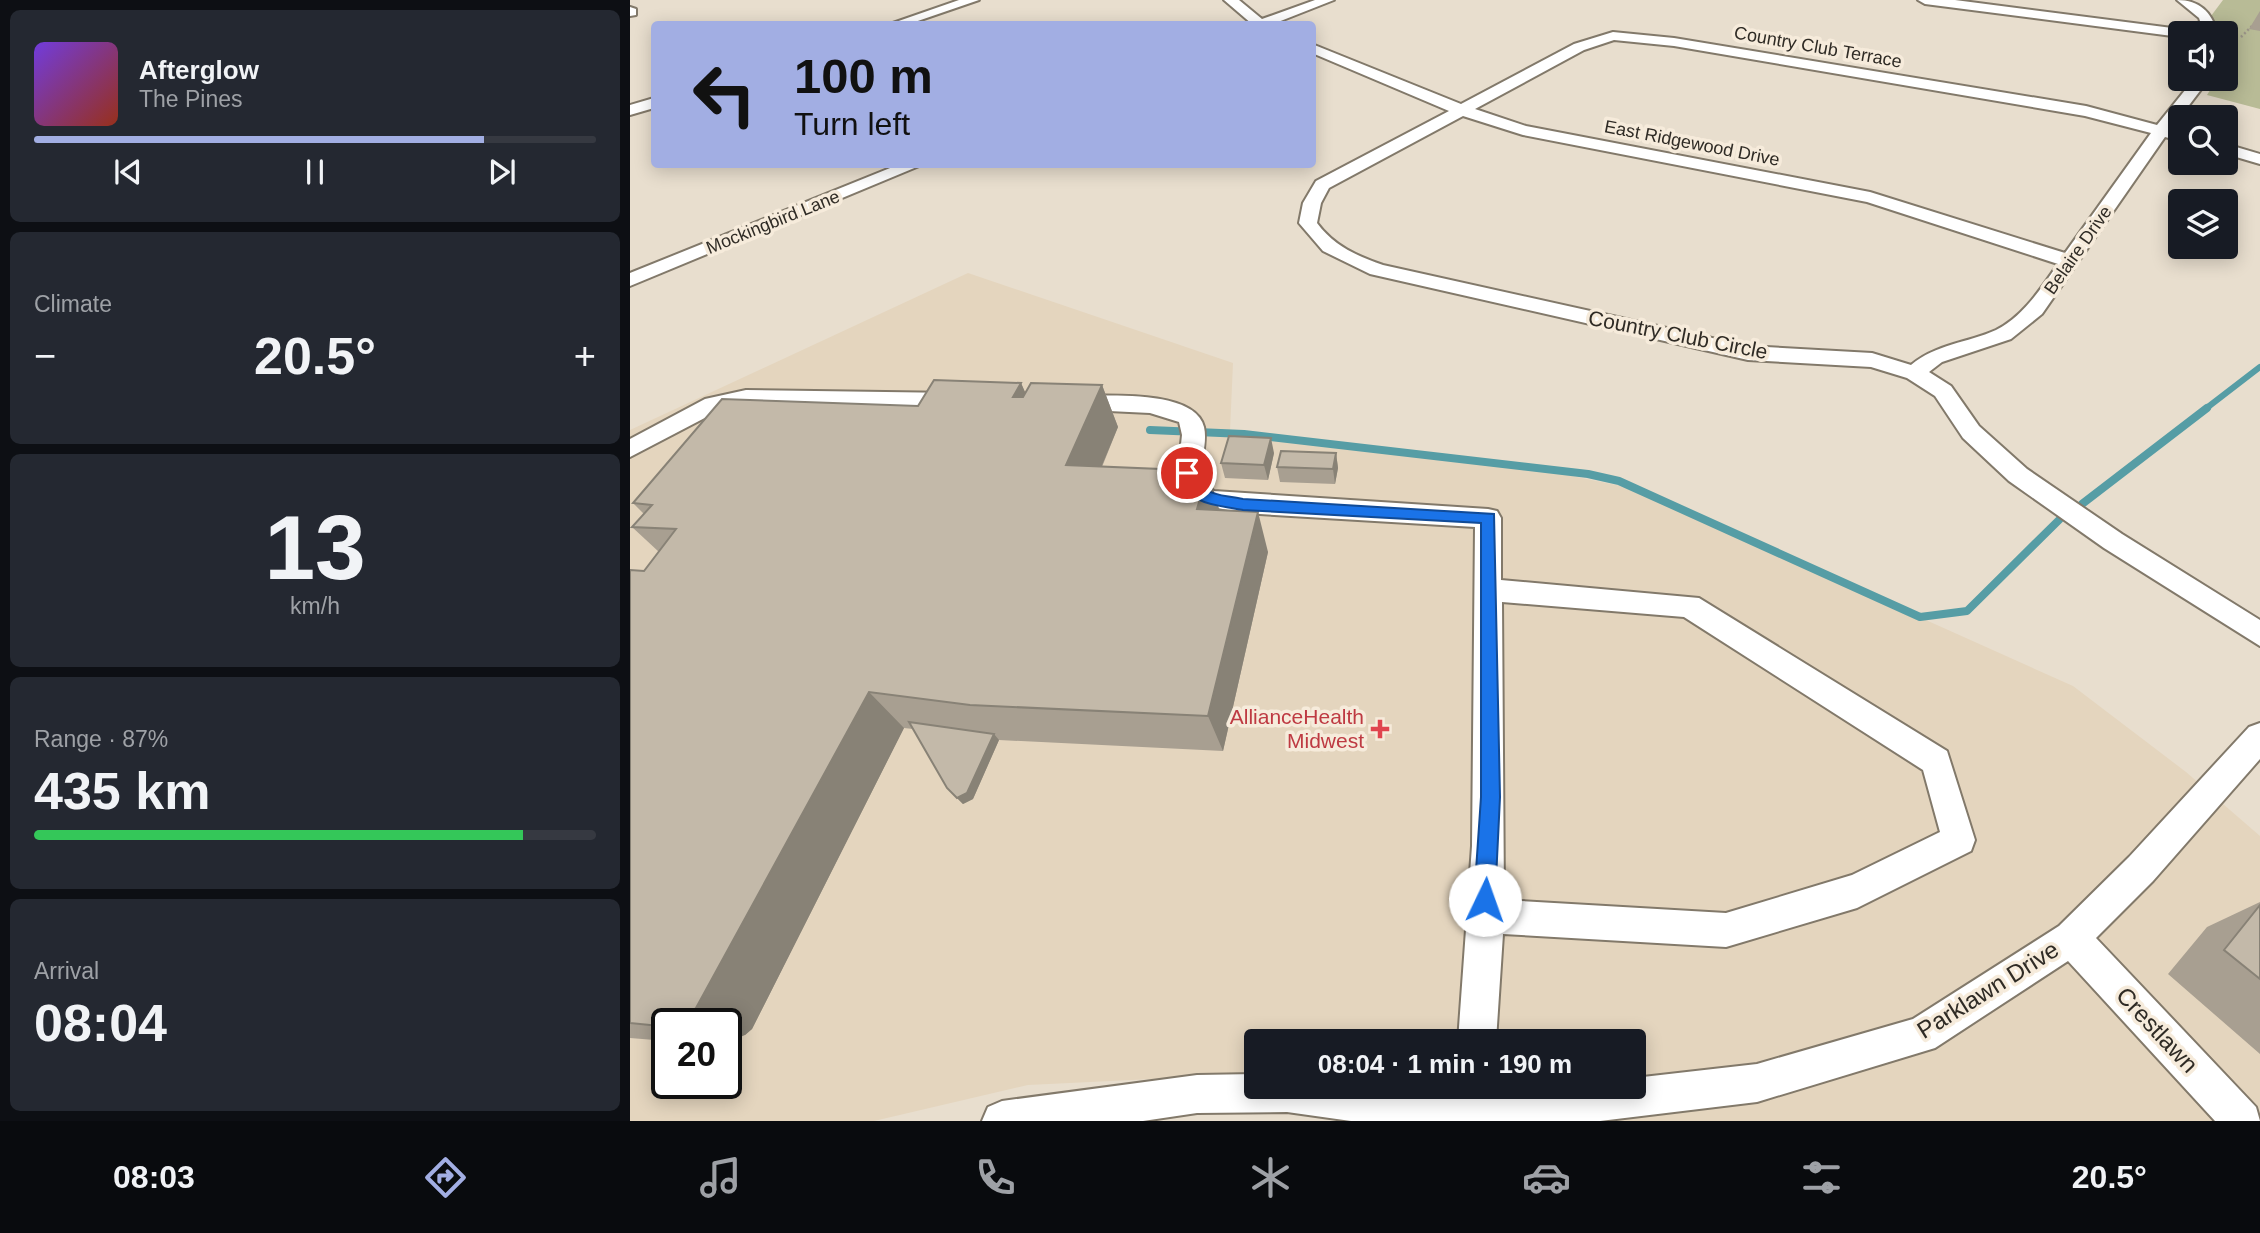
<!DOCTYPE html>
<html lang="en">
<head>
<meta charset="utf-8">
<style>
  :root { --surface:#171b24; --page:#242831; --text:#f1f3f6; --muted:#9ea1a6; --line:#363941; --accent:#a2aee3 }
  body { margin:0; font-family:Helvetica,sans-serif; background:var(--page); color:var(--text); height:100vh; display:flex; flex-direction:column; font-size:26px; white-space:nowrap }
  * { box-sizing:border-box; margin:0 }
  p { font-size:23px; color:var(--muted) }
  .icon { flex:none; width:38px; height:38px; fill:none; stroke:currentColor; stroke-width:2; stroke-linecap:round; stroke-linejoin:round }
  .map { position:relative; flex:1; overflow:hidden }
  .panel { display:flex; flex-direction:column; gap:10px; padding:10px; background:#0d0f14; width:630px }
  .panel>* { flex:none }
  .banner { position:absolute; left:21px; top:21px; width:665px; height:147px; border-radius:7px; box-shadow:0 4px 18px #0003; background:#a2aee3; color:#111; overflow:hidden }
  .tools { position:absolute; left:1538px; top:21px; display:grid; gap:14px }
  .tools a { display:grid; place-items:center; width:70px; height:70px; border-radius:7px; background:var(--surface); box-shadow:0 4px 18px #0003; font-size:35px }
  .speed { position:absolute; left:21px; top:1008px; display:flex; gap:14px; font-size:35px; font-weight:700; text-align:center }
  .speed>* { display:grid; place-content:center; width:91px; height:91px; border-radius:50%; background:var(--surface); box-shadow:0 4px 18px #0003; line-height:1 }
  .speed .limit { border:4px solid #111; border-radius:10px; background:#fff; color:#111 }
  .pin { position:absolute; display:grid; place-items:center; width:60px; height:60px; color:#fff; margin:-30px; border:4px solid #fff; border-radius:50%; box-shadow:0 2px 7px #0007 }
  .me { position:absolute; width:77px; margin:-38px; rotate:3deg; stroke-linejoin:round; filter:drop-shadow(0 0 5px #0008) }
  .turn { display:flex; align-items:center; gap:24px; height:147px; padding:0 28px; font-size:32px }
  .turn .icon { width:91px; height:91px; stroke-width:2.5 }
  .turn b { display:block; font-size:49px; line-height:60px }
  .big { font-size:52px; font-weight:600; line-height:1.1 }
  .panel .widget { flex:1; display:flex; flex-direction:column; justify-content:center; gap:10px; min-width:0; padding:0 24px; border-radius:10px; background:var(--page) }
  .panel .dial { align-items:center; gap:0 }
  .dial b { font-size:91px; line-height:1 }
  .song { display:flex; align-items:center; gap:21px }
  .cover { width:84px; height:84px; border-radius:10px; background:linear-gradient(135deg,hsl(260 70% 55%),hsl(10 70% 35%)) }
  .played { height:7px; border-radius:4px; background:linear-gradient(90deg,var(--accent) 80%,var(--line) 80%) }
  .keys { display:flex; justify-content:space-around; direction:ltr }
  .heat { display:flex; justify-content:space-between; align-items:center; font-size:38px; direction:ltr }
  .charge { height:10px; border-radius:5px; background:linear-gradient(90deg,#34c759 87%,var(--line) 0) }
  .trip { position:absolute; left:614px; top:1029px; width:402px; height:70px; border-radius:7px; background:var(--surface); box-shadow:0 4px 18px #0003; font-weight:600; line-height:70px; text-align:center }
  .menu { display:flex; height:112px; justify-content:space-around; align-items:center; background:#090b0e; color:var(--muted) }
  .menu .icon { width:49px; height:49px }
  .menu .on { color:var(--accent) }
  .menu b { font-size:32px; color:var(--text) }
  main { display:flex; flex:1; min-height:0 }
  .map>svg:first-child { display:block }
</style>
</head>
<body>
<main>
<section class="panel">
<div class="widget">
<div class="song"><i class="cover"></i><div><b>Afterglow</b><p>The Pines</p></div></div>
<div class="played"></div>
<div class="keys"><svg class="icon" aria-label="previous" viewBox="0 0 24 24"><path d="M18 5L8 12l10 7zM5 5v14"/></svg><svg class="icon" aria-label="pause" viewBox="0 0 24 24"><path d="M8 5v14M16 5v14"/></svg><svg class="icon" aria-label="next" viewBox="0 0 24 24"><path d="M6 5l10 7-10 7zM19 5v14"/></svg></div>
</div>
<div class="widget"><p>Climate</p>
<div class="heat"><a>−</a><b class="big">20.5°</b><a>+</a></div>
</div>
<div class="widget dial"><b>13</b><p>km/h</p></div>
<div class="widget"><p>Range · 87%</p><b class="big">435 km</b><div class="charge"></div></div>
<div class="widget"><p>Arrival</p><b class="big">08:04</b></div>
</section>
<div class="map">
<svg width="1630" height="1121" viewBox="0 0 1630 1121">
  <rect width="100%" height="100%" fill="#e8dece"/>
  <!-- built -->
  <path fill="#e4d5be" fill-rule="evenodd" d="M338 273 603 363 600 431 888 465 1001 488 1443 686 1556 772 1630 836V1121H879L875 1087H1004V1041H626V1074L398 1085 244 1121H0V430ZM37 1024H96V1083H37Z"/>
  <!-- green -->
  <path fill="#b8bb96" d="M1593 0H1630V109L1577 95 1587 79H1596V33H1591L1581 16Z"/>
  <g fill="none" stroke-linecap="round" stroke-linejoin="round">
    <!-- stream-far1 -->
    <path stroke="#569da5" stroke-width="6" d="M1574 410 1630 367"/>
    <!-- stream -->
    <path stroke="#569da5" stroke-width="8" d="M520 430 614 434 958 474 989 481 1290 617 1337 611 1429 520
      M1452 504 1577 408"/>
    <defs>
      <path id="minor" d="M329 0H349L279 24H260Z
        M594 0H609L632 19 685 0H704L643 24H622Z
        M1288 0H1325L1550 29 1557 33H1550V37L1295 4Z
        M1547 0C1570 0 1581 12 1588 33H1574L1569 18Z
        M0 7 6 9V15L0 16Z
        M983 32 1044 38 1456 106 1527 125 1564 79H1579L1541 129 1550 131V141L1535 137 1412 314 1381 339 1312 362 1299 372 1321 386 1349 426 1397 469 1492 534 1630 620V646L1474 548 1379 481 1333 438 1305 396 1277 378 1241 367 1118 360 740 274 693 251 669 223 673 203 686 181 819 111 682 53V44L831 104 944 44ZM984 40 1044 46 1455 116 1521 133 1435 253 1240 192 896 126 845 109 954 50ZM833 116 893 135 1237 202 1428 264C1411 288 1394 316 1366 330 1337 343 1306 344 1281 365L1242 353 1118 346 753 265C727 256 704 246 687 223L691 203 699 188Z
        M24 98V108L0 115V105Z
        M1596 144 1630 154V164L1596 154Z
        M270 164H294L0 286V273Z
        M116 390 326 393 334 395 337 400 334 405 326 407 116 404 90 410 0 457V439L75 399Z
        M445 396C476 396 565 389 574 427 578 444 569 463 571 481L584 491 858 509 867 511 871 518V580L1069 598 1317 751 1345 840 1341 851 1227 908 1096 947 873 934 866 1041H828L842 846 845 527 613 513 567 504 556 497 547 481 552 435 549 422 520 413 437 409 434 404 437 399ZM872 602 1054 617 1293 770 1310 832 1222 875 1096 913 874 900Z
        M1630 723V759L1523 881 1466 938 1626 1107 1630 1121H1585L1438 961 1305 1048 1127 1102 970 1121H721L657 1112 567 1113 513 1121H352L358 1107 372 1101 567 1075 626 1074V1087H757L821 1095 822 1087H860V1095L929 1087H1004V1078L1127 1064 1283 1019 1429 926 1499 857 1619 727Z"/>
    </defs>
    <!-- minor casing -->
    <use href="#minor" stroke="#82796a" stroke-width="4"/>
    <!-- path -->
    <path stroke="#9c9589" stroke-width="2.5" stroke-dasharray="2 2.5" stroke-linecap="butt" d="M1611 37 1630 18"/>
    <!-- minor -->
    <use href="#minor" fill="#fff" fill-rule="evenodd"/>
  </g>
  <!-- wall -->
  <path fill="#a89f91" d="M1630 11V31L1619 29Z
    M391 383 395 393 472 385 488 427 472 467 590 510 638 552 593 751 369 740 343 799 333 804 317 788 283 729 274 728 122 1029 115 1035 37 1024V1041L0 1038V570L14 571 29 552 2 527 14 514 3 503 288 406Z
    M644 453 638 480 595 478 591 463Z
    M706 453 708 468 705 484 650 482 647 467Z
    M1630 902V1054L1538 974 1577 927Z"/>
  <!-- shaded-wall -->
  <path fill="#888276" d="M391 383 410 425 383 397Z
    M472 385 488 427 455 506 436 465Z
    M641 438 644 453 638 480 634 465Z
    M706 453 708 468 705 484 703 469Z
    M578 471 590 512 567 509Z
    M628 512 638 552 593 751 578 716Z
    M239 692 274 728 122 1029 115 1035 96 1043V1024H37V1028L30 1026Z
    M364 734 369 740 343 799 333 804 327 798Z"/>
  <!-- building -->
  <path fill="#c3b9a9" stroke="#888276" stroke-width="2" d="M304 380 391 383 383 397H393L401 383 472 385 436 465 578 471 567 509 628 512 578 716 340 705 239 692 66 1008 59 1015 30 1026 0 1023V570L14 571 46 529 2 527 22 505 3 503 92 399 288 406Z
    M599 436 641 438 634 465 591 463Z
    M651 451 706 453 703 469 647 467Z
    M279 722 364 734 337 793 327 798 317 788Z
    M1630 905V979L1594 950Z"/>
  <!-- route -->
  <path fill="#1a73e8" stroke="#114b97" stroke-width="2" d="M557 468 563 470C577 498 583 493 613 499L864 514 870 797 865 900 862 907 855 910 848 907 844 900 851 797V523L613 510C584 504 559 507 550 473Z"/>
  <!-- markers -->
  <path fill="#e0444e" stroke="#f6ebdb" stroke-width="2.5" d="M746.5 718.5h7v7h7v7h-7v7h-7v-7h-7v-7h7z"/>
  <g text-anchor="middle" stroke-width="7" stroke-linejoin="round" paint-order="stroke">
    <!-- far-street labels -->
    <g font-size="18" fill="#2f2b25" stroke="#f6ebdb">
      <text transform="translate(1188 47) rotate(10)" y="6">Country Club Terrace</text>
      <text transform="translate(1062 143) rotate(11)" y="6">East Ridgewood Drive</text>
      <text transform="translate(143 222) rotate(-22)" y="6">Mockingbird Lane</text>
      <text transform="translate(1448 250) rotate(-55)" y="6">Belaire Drive</text>
    </g>
    <!-- street labels -->
    <g font-size="21" fill="#2f2b25" stroke="#f6ebdb">
      <text transform="translate(1048 335) rotate(11)" y="7">Country Club Circle</text>
    </g>
    <!-- health labels -->
    <g font-size="21" fill="#be3a42" stroke="#f6ebdb" text-anchor="end">
      <text x="734" y="724">AllianceHealth<tspan x="734" dy="24">Midwest</tspan></text>
    </g>
    <!-- near-street labels -->
    <g font-size="24" fill="#2f2b25" stroke="#f6ebdb">
      <text transform="translate(1358 990) rotate(-32)" y="8">Parklawn Drive</text>
      <text transform="translate(1527 1030) rotate(47)" y="8">Crestlawn</text>
    </g>
  </g>
</svg>
<div class="tools">
<a><svg class="icon" aria-label="sound" viewBox="0 0 24 24"><path d="M4 9h4l5-4v14l-5-4H4zM17 9q2 3 0 6"/></svg></a>
<a><svg class="icon" aria-label="search" viewBox="0 0 24 24"><circle cx="10" cy="10" r="6"/><path d="M15 15l6 6"/></svg></a>
<a><svg class="icon" aria-label="layers" viewBox="0 0 24 24"><path d="M12 4l9 5-9 5-9-5zM3 14l9 5 9-5"/></svg></a>
</div>
<div class="speed"><div class="limit">20</div></div>
<div class="pin" style="left:557px;top:473px;background:#d93025"><svg class="icon" aria-label="arrive" viewBox="0 0 24 24"><path d="M6 21V4h12l-3 4 3 4H6"/></svg></div>
<svg class="me" style="left:855px;top:900px" viewBox="-20 -20 40 40"><circle r="19" fill="#fff"/><path d="M0-13L10 11 0 6-10 11z" fill="#1a73e8"/></svg>
<div class="trip">08:04 · 1 min · 190 m</div>
<div class="banner">
<div class="turn"><svg class="icon" aria-label="left" viewBox="0 0 24 24"><path d="M17 20v-9H6M10 6l-5 5 5 5"/></svg><div><b>100 m</b>Turn left</div></div>
</div>
</div>
</main>
<nav class="menu">
<b>08:03</b>
<svg class="icon on" aria-label="directions" viewBox="0 0 24 24"><path d="M12 3l9 9-9 9-9-9zM9 14v-3h6M13 9l2 2-2 2"/></svg>
<svg class="icon" aria-label="music" viewBox="0 0 24 24"><path d="M9 18V5l10-2v13"/><circle cx="6" cy="18" r="3"/><circle cx="16" cy="16" r="3"/></svg>
<svg class="icon" aria-label="phone" viewBox="0 0 24 24"><path d="M5 4h4l2 5-3 2q2 4 5 5l2-3 5 2v4C11 20 4 13 5 4z"/></svg>
<svg class="icon" aria-label="climate" viewBox="0 0 24 24"><path d="M12 3v18M4 7l16 10M4 17L20 7"/></svg>
<svg class="icon" aria-label="car" viewBox="0 0 24 24"><path d="M5 17H2v-5l4-1 3-4h7l3 4 3 1v5h-3M9 17h6M6 11h13"/><circle cx="7" cy="17" r="2"/><circle cx="17" cy="17" r="2"/></svg>
<svg class="icon" aria-label="filters" viewBox="0 0 24 24"><path d="M4 7h16M4 17h16"/><circle cx="9" cy="7" r="2"/><circle cx="15" cy="17" r="2"/></svg>
<b>20.5°</b>
</nav>
</body>
</html>
